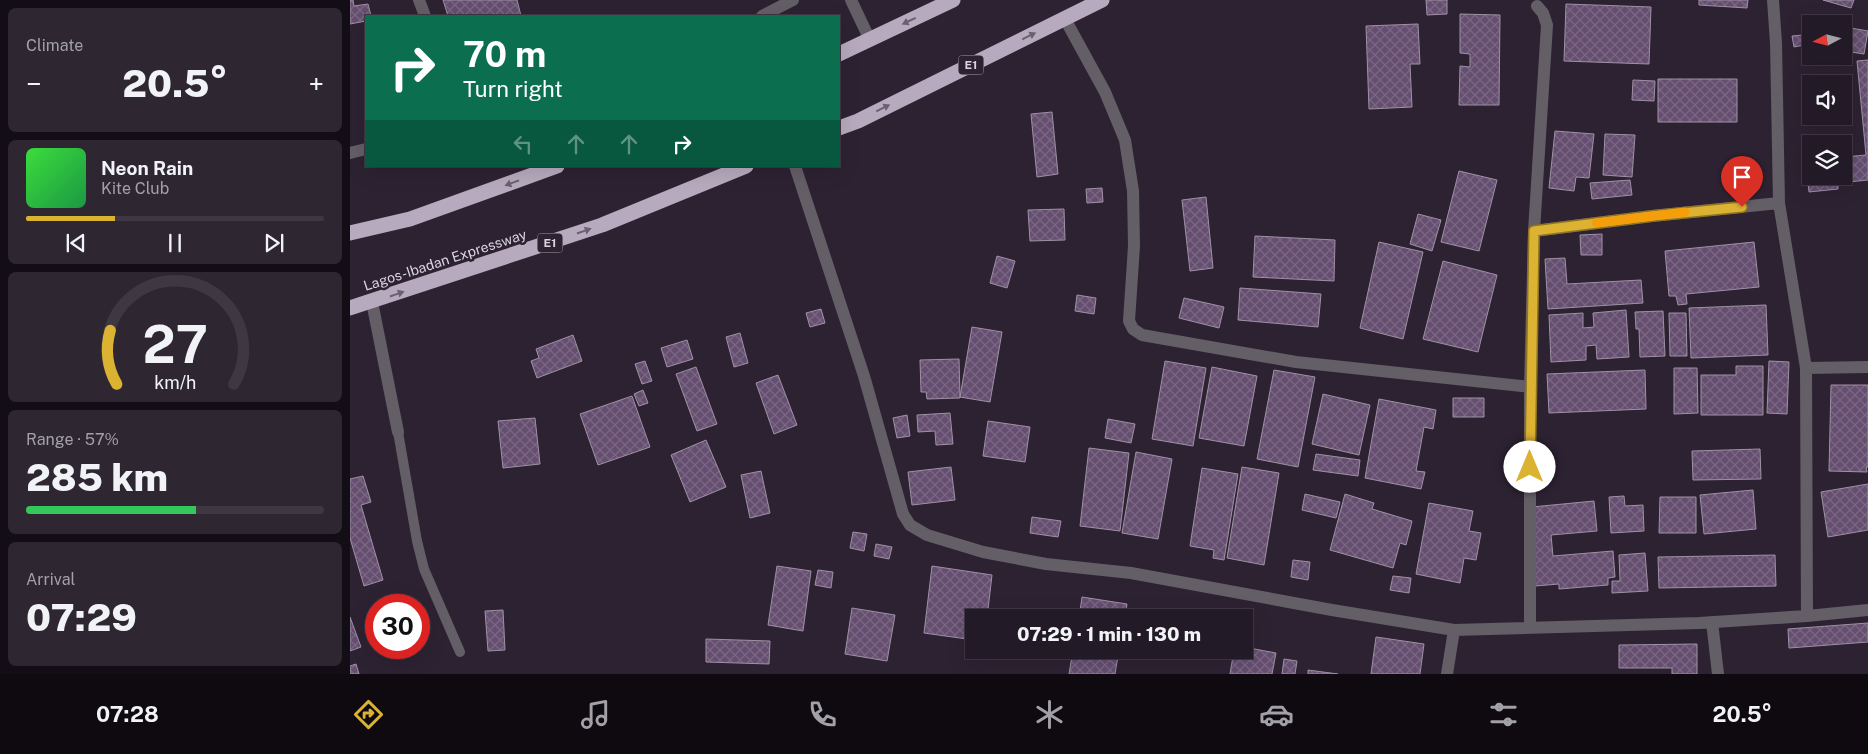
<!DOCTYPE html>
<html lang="en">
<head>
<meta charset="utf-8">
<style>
  :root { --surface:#221a26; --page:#2e2732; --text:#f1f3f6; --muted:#a2a1a7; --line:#3f3843; --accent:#dcb233 }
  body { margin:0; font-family:"Public Sans",sans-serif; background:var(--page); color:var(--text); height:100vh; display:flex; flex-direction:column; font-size:19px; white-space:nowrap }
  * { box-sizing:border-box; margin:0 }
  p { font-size:16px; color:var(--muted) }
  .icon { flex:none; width:28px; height:28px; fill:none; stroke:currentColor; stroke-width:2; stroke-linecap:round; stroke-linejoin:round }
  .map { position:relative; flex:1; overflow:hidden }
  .sheet { display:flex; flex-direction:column; gap:8px; padding:8px; background:#130e15; width:350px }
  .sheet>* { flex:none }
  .banner { position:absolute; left:15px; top:15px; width:475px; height:152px; border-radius:0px; box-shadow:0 5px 20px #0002,0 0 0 1px var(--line); background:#0b6e4f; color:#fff; overflow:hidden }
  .needle { width:32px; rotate:263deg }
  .tools { position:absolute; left:1452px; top:15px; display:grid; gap:10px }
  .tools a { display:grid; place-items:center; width:50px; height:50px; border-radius:0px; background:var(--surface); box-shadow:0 5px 20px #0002,0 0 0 1px var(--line); font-size:25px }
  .speed { position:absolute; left:15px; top:594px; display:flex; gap:10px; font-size:25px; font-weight:700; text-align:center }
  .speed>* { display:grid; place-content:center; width:65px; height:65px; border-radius:50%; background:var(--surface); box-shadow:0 5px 20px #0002,0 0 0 1px var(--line); line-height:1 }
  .speed .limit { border:8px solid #d22; background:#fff; color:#111 }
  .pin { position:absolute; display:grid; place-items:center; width:42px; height:42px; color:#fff; margin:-51px -21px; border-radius:50% 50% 50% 0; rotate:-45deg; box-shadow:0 0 5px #0007 }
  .pin .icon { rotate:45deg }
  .me { position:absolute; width:55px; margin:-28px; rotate:0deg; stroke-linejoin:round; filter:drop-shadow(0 0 4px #0008) }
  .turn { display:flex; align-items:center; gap:18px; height:105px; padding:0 15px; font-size:22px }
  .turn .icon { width:65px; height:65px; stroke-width:2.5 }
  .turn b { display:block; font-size:35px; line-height:42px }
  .lanes { display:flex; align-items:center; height:48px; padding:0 15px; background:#0003; justify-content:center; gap:25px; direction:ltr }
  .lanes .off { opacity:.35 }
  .big { font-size:38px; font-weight:800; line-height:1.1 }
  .sheet .tile { flex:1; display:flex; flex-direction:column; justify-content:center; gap:8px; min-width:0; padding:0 18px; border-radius:8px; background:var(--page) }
  .sheet .dial { align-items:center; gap:0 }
  .dial svg { height:130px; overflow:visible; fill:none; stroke:var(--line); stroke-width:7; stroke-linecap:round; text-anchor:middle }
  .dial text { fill:var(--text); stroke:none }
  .song { display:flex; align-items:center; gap:15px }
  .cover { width:60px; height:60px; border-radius:8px; background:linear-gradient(135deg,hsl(120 70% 55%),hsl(140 70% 35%)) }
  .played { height:5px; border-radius:2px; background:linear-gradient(90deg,var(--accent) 30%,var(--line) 30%) }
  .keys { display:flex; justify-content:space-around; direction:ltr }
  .heat { display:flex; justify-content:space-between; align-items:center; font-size:28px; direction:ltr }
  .charge { height:8px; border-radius:4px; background:linear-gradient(90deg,#34c759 57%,var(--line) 0) }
  .trip { position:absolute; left:615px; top:609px; width:288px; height:50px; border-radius:0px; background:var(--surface); box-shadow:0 5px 20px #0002,0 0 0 1px var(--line); font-weight:800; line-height:50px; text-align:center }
  .tabs { display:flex; height:80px; justify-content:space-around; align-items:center; background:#0e0a0f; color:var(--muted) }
  .tabs .icon { width:35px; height:35px }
  .tabs .on { color:var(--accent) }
  .tabs b { font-size:22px; color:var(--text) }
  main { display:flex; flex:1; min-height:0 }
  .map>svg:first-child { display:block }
</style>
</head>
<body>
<main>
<section class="sheet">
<div class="tile"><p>Climate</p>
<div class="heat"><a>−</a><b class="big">20.5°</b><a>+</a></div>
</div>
<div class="tile">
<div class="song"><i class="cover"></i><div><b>Neon Rain</b><p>Kite Club</p></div></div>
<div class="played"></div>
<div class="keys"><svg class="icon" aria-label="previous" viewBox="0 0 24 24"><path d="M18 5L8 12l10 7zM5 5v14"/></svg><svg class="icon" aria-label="pause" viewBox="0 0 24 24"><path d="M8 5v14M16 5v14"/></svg><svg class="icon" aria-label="next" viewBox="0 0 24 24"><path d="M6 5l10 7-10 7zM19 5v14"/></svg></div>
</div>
<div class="tile dial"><svg viewBox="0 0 100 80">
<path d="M14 69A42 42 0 1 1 86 69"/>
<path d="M14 69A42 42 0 0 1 10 36" stroke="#dcb233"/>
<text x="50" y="56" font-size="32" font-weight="700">27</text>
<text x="50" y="72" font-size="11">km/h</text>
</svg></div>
<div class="tile"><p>Range · 57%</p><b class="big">285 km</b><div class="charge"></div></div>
<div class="tile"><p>Arrival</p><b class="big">07:29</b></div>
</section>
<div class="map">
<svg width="1518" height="674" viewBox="0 0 1518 674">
  <defs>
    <pattern id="building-cross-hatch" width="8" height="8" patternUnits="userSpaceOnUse" patternTransform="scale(1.25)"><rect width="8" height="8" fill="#654e70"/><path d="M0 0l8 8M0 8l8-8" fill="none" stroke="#7a6784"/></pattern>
  </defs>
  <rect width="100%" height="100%" fill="#2d2232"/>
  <!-- building -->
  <path fill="url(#building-cross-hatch)" stroke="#9f91a5" d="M0 0H3L4 6 18 4 21 16H16V21L0 24Z
    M93 0H167L171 16H98Z
    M1076 0H1097V14L1077 15Z
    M1349 0H1398L1397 8 1349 5Z
    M1473 0H1504L1501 8Z
    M1216 4 1301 7 1299 64 1214 61Z
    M1110 14 1150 15 1149 105H1109L1110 66 1120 67V54L1110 53Z
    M1464 20 1491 23V24H1464Z
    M1068 24 1070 64H1060L1062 107 1019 109 1016 26Z
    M1495 27 1518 31 1514 54 1494 51Z
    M1453 35 1454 45 1444 47 1442 36Z
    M1518 60V180L1488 183V189L1459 192 1455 156 1461 155V176H1494V157L1516 155 1507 61Z
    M1308 79H1387V122H1308Z
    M1283 80 1305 81 1304 101 1282 100Z
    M702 112 708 174 687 177 681 114Z
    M1205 131 1244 134 1239 178 1226 177 1224 191 1199 188Z
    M1255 134 1285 135 1282 177 1253 175Z
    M1109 171 1147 180 1129 251 1091 242Z
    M1280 180 1282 195 1242 199 1240 183Z
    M752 188 753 202 737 203 736 189Z
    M856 197 863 268 840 271 832 200Z
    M714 209 715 240 680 241 678 210Z
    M1068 214 1091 220 1082 251 1060 244Z
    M1252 234V255H1231L1230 235Z
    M905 236 985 240 984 281 903 277Z
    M1029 242 1073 252 1053 339 1010 328Z
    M1404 242 1409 287 1336 294 1337 304 1328 305 1326 296H1319L1315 251Z
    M647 256 665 261 657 288 640 283Z
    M1215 258 1217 284 1291 280 1293 303 1198 309 1195 259Z
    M1093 261 1147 275 1128 352 1073 339Z
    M890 288 971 294 968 327 888 320Z
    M727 295 746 298 744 314 725 311Z
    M834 298 874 307 869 328 829 318Z
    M1416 305 1418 355 1341 358 1339 308Z
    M471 309 475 323 460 327 456 313Z
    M1276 310 1279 357 1247 359 1246 345 1236 346V360L1201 362 1199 315 1233 313V328L1244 327 1243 313Z
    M1313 311 1315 356 1290 357 1289 329H1286L1285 312Z
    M1319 313H1336L1337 356H1320Z
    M622 327 652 332 640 402 610 397Z
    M390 333 398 363 384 367 376 337Z
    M223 335 232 361 187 378 181 361 189 358 186 349Z
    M337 340 343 359 317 367 311 348Z
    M609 359 610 398 577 399 576 392H571L570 360Z
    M295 361 302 381 292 384 285 364Z
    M815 361 856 368 843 446 802 439Z
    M1419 361 1439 362 1437 414 1417 413Z
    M1386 366H1413V415H1351V375H1386Z
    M346 367 367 424 347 431 326 374Z
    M862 367 907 376 894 446 849 438Z
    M1324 368H1347L1348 413 1324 414Z
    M924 370 965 377 948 467 907 459Z
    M1295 370 1296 409 1199 413 1197 374Z
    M428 375 447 425 424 434 406 383Z
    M1481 385H1518V467H1516L1517 472 1479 471Z
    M293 390 298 403 289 406 284 394Z
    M973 394 1020 405 1009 455 962 444Z
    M282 396 300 447 248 465 230 414Z
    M1103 398H1134V417H1103Z
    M1029 399 1086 410 1083 429 1074 427 1066 471 1075 472 1071 489 1015 478Z
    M600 413 603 444 586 445 585 431 568 432 567 415Z
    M557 415 560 436 547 438 543 418Z
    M185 418 190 464 153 468 148 421Z
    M758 419 785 424 781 443 755 438Z
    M638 421 680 427 675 462 633 456Z
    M356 440 376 487 340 502 321 455Z
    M739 448 779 453 770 531 730 526Z
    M1410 449 1411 479 1343 480 1342 451Z
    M786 452 822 459 808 539 772 533Z
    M966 454 1010 460 1008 476 963 470Z
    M601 467 605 500 562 505 558 472Z
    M892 467 929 473 914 565 877 558Z
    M852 468 888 474 874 560 863 558 864 550 840 546Z
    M411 471 420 513 400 518 391 475Z
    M13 476 21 502 11 505 33 580 14 586 0 538V479Z
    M1518 484V530L1478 537 1471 492Z
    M1403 490 1406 529 1354 534 1350 495Z
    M955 494 990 502 986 518 952 510Z
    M995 494 1024 503 1022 509 1062 521 1056 545 1050 543 1043 568 980 550Z
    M1274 496 1275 506 1293 505 1294 531 1261 533 1259 497Z
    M1310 497H1346V533H1309Z
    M1244 501 1247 531 1201 535 1203 556 1263 551 1265 577 1258 578V585L1209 589V584L1185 586 1182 507Z
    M1079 503 1123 511 1119 531 1131 533 1126 560 1114 558 1110 583 1066 574Z
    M682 517 711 521 708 537 680 533Z
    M503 532 517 534 514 551 500 548Z
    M526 544 542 547 539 559 524 556Z
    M1295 553 1298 591 1262 593V581H1270L1269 555Z
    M1425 555 1426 586 1309 588 1308 557Z
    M943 560 960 562 958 580 941 577Z
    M427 566 461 571 453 631 418 625Z
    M582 566 642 575 637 618H624V640L574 633Z
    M468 570 483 572 481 588 465 585Z
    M1043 576 1061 578 1059 593 1040 590Z
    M732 597 777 604 775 618H729Z
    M502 608 545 615 537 661 495 654Z
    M153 610 155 650 138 651 135 611Z
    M0 617 11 647 0 651Z
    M1518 623V642L1439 648 1438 629Z
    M1026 637 1074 644 1070 674H1021Z
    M356 639 420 641 419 664 356 662Z
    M1347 644V674H1322V668H1269V645Z
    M894 647 926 653 922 674H880L884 650H894Z
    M723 650H769L765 674H719Z
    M934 659 947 661 945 674H932Z
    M6 664 9 674H0V666Z
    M958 670 988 674H958Z"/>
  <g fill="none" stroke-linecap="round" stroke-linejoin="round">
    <!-- lane -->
    <path stroke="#645e66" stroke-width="10" d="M48 432 67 541 74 569 110 652"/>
    <!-- street -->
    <path stroke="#645e66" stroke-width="12" d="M69 0 75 16
      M501 0 520 40
      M1423 0 1426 43 1429 203 1456 368 1457 616
      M412 16 443 0
      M715 19 755 92 775 140 783 191 784 246 779 321 783 329 792 335 946 362 1180 387
      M0 153 16 149
      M445 166 514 376 553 514 560 525 577 535 633 552 696 564 781 573 982 610 1104 630 1349 623 1457 616 1518 610
      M1184 231 1302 216 1429 203
      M22 302 48 432
      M1456 368 1518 367
      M1362 622 1368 674
      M1180 627V387L1184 231 1197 25 1193 13 1187 6
      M1097 674 1104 630"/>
    <!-- highway -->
    <path stroke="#b8aabe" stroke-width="15" d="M489 54 603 0
      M489 128 508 121 752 0
      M0 233 60 219 207 166
      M0 308 252 225 396 166"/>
  </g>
  <!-- one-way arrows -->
  <defs><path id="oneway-solid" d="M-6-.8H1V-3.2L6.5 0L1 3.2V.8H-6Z" transform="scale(1.25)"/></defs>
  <g fill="#6c5f71">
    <use href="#oneway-solid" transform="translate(559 21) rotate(155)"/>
    <use href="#oneway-solid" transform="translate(679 36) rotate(-26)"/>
    <use href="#oneway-solid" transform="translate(533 108) rotate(-26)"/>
    <use href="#oneway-solid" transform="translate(162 183) rotate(160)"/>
    <use href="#oneway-solid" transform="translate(234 231) rotate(-19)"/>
    <use href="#oneway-solid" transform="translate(47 294) rotate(-19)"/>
  </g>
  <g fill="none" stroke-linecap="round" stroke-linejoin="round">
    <defs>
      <path id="route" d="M1180 467 1184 231 1302 216 1392 207"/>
    </defs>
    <!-- route casing -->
    <use href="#route" stroke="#8f7421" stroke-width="12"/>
    <!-- route -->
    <use href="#route" stroke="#dcb233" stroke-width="9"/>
    <!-- slow -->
    <path stroke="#f59e0b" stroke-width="9" d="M1246 223 1335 212"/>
  </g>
  <g text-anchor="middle" stroke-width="5" stroke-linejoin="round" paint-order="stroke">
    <!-- shield labels -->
    <g fill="#2d2232" stroke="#a79fab" stroke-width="1">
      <rect x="608.5" y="55.5" width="25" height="19" rx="4"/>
      <rect x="187.5" y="233.5" width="25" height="19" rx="4"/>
    </g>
    <g font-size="12" font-weight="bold" fill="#dbd4df">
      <text x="621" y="69">E1</text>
      <text x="200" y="247">E1</text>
    </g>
    <!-- street labels -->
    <g font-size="14" fill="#dbd4df" stroke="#2d2232">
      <text transform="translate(95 260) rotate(-18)" y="5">Lagos-Ibadan Expressway</text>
    </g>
  </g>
</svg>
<div class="tools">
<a><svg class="needle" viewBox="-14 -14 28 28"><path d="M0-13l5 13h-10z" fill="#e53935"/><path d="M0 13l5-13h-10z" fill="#a2a1a7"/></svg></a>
<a><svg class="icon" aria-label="sound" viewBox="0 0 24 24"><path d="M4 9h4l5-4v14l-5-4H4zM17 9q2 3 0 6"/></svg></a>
<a><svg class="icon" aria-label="layers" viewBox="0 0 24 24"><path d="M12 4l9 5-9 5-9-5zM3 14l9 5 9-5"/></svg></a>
</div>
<div class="speed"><div class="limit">30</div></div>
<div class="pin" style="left:1392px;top:207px;background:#d93025"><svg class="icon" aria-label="arrive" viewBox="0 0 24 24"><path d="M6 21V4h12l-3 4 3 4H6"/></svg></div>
<svg class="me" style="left:1180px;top:467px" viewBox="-20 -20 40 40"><circle r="19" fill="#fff"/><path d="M0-13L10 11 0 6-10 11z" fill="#dcb233"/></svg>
<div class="trip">07:29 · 1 min · 130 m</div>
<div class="banner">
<div class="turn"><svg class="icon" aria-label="right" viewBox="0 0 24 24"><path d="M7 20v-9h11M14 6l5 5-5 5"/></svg><div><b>70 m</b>Turn right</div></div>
<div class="lanes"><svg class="icon off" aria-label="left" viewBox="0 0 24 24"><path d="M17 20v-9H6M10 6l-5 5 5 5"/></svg><svg class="icon off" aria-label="ahead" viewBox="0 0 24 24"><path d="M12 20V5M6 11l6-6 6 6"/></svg><svg class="icon off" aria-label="ahead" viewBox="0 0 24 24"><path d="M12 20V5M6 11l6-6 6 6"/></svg><svg class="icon" aria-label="right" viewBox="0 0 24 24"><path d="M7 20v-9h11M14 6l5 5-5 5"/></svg></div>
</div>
</div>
</main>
<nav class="tabs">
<b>07:28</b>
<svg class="icon on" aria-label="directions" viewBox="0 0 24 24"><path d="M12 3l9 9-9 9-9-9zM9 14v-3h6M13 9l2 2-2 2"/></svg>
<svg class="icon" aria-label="music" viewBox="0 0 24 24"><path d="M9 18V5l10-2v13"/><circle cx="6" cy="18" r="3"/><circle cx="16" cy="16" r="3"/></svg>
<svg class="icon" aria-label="phone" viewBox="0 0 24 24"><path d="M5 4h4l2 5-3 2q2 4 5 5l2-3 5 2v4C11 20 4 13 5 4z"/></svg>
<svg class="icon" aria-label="climate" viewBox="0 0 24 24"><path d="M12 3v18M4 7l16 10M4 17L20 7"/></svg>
<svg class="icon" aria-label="car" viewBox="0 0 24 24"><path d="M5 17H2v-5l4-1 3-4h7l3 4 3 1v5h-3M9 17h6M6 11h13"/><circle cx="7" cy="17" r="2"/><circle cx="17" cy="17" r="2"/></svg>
<svg class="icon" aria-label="filters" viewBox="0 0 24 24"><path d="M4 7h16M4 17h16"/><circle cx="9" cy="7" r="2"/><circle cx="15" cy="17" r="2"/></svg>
<b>20.5°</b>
</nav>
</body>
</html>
